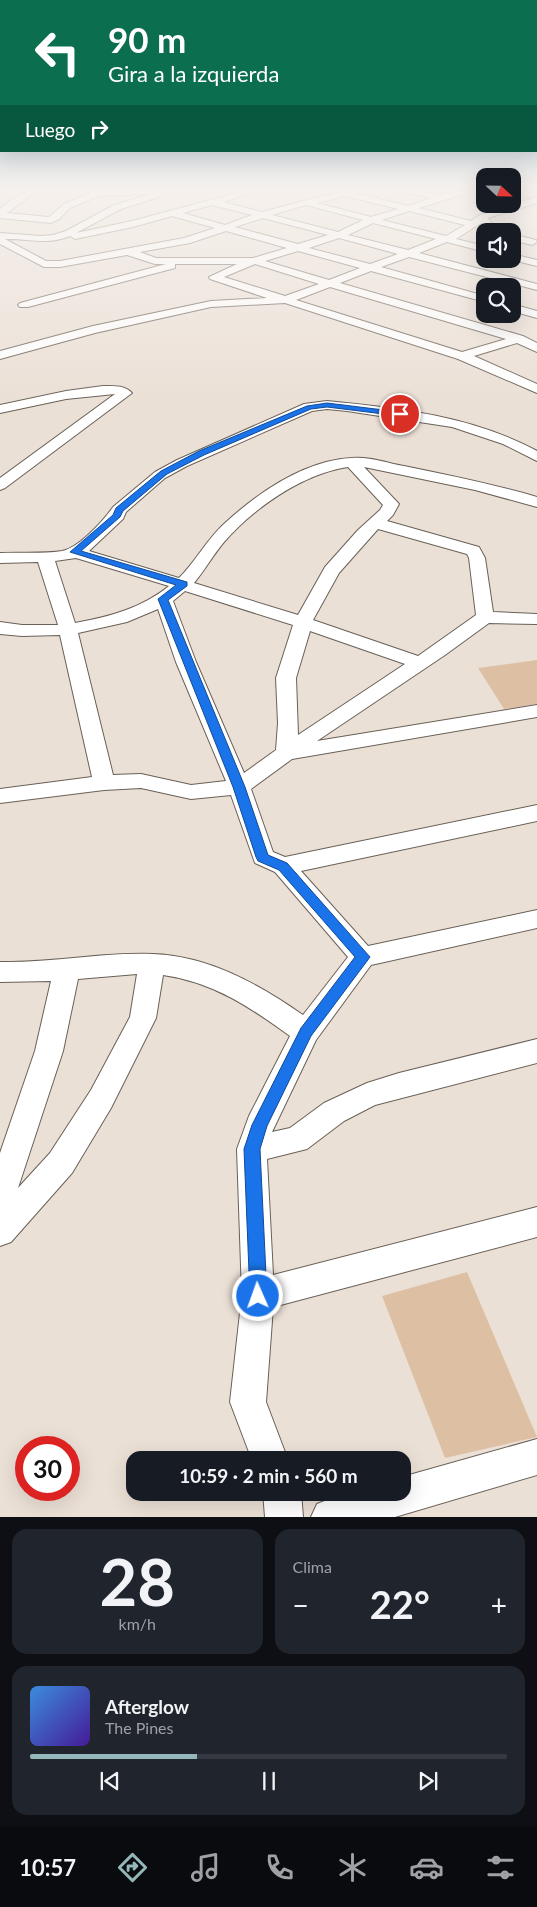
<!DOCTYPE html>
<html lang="es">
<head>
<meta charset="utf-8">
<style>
  :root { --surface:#171b24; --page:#20242c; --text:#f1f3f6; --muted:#9ea1a6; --line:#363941; --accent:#94b7b9 }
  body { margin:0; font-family:Lato,sans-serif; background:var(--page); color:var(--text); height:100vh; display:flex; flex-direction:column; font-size:19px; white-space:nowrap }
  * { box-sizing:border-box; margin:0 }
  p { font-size:16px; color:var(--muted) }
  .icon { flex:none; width:28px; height:28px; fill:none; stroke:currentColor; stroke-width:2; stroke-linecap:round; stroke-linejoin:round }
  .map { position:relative; height:1517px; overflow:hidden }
  .drawer { display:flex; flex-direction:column; gap:12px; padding:12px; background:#0d0f14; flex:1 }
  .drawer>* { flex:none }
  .banner { position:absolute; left:0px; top:0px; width:538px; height:152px; box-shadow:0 5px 20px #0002; background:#0b6e4f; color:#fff; overflow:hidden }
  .needle { width:32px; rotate:112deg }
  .buttons { position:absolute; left:476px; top:168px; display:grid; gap:10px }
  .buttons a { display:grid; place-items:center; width:45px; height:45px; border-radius:10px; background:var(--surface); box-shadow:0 5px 20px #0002; font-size:25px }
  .speed { position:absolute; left:15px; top:1436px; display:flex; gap:10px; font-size:25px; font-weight:700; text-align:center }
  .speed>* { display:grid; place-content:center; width:65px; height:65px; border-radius:50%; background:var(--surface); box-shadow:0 5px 20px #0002; line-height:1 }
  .speed .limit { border:8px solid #d22; background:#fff; color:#111 }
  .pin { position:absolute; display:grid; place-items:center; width:42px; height:42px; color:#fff; margin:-21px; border:2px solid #fff; border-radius:50%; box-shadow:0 1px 5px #0007 }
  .me { position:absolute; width:55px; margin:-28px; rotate:358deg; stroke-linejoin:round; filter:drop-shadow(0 0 4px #0008) }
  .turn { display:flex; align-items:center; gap:18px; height:105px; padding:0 25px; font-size:22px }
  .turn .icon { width:65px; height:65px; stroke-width:2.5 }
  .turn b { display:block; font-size:35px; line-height:42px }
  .then { display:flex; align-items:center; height:48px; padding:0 25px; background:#0003; gap:10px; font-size:19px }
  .big { font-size:38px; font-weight:700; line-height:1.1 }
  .drawer .tile { flex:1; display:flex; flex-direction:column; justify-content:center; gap:8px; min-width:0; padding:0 18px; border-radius:15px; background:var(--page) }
  .drawer .dial { align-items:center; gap:0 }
  .dial b { font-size:65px; line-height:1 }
  .song { display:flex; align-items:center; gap:15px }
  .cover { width:60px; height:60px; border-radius:8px; background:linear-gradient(135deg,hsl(210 70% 55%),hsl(260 70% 35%)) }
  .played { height:5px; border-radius:2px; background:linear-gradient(90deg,var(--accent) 35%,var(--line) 35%) }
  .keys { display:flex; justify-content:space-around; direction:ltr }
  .heat { display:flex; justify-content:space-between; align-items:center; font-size:28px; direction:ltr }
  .drawer .tiles { flex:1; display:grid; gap:12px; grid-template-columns:1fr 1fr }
  .tile:last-child { grid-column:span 2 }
  .trip { position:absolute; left:126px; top:1451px; width:285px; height:50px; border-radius:15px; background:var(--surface); box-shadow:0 5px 20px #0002; font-weight:700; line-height:50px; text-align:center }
  .tabs { display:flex; height:80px; justify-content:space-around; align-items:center; background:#090b0e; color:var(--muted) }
  .tabs .icon { width:35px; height:35px }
  .tabs .active { color:var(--accent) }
  .tabs b { font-size:22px; color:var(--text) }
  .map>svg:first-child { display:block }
</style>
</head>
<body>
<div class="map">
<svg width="537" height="1517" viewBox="0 0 537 1517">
  <rect width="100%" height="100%" fill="#ebe0d6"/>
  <!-- green -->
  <path fill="#ddc0a4" d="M537 660V704L504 709 478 668Z
    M467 1272 537 1437 445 1458 382 1296Z"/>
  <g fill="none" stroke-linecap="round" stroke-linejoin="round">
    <defs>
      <path id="minor" d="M29 190H39L7 213 49 217 64 204 90 193 87 190 103 191 156 190 161 193 159 197 121 209 76 233 132 221 248 190 253 192 223 202 262 212 345 190H362L356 193 408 206 431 198 404 192 403 190H417L441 195 462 190 465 192 464 194 419 208 471 221 480 215 537 197V203L488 218 492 224 503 231C493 231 486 232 481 223L456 239 485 246V252L447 242 419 253 537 284V290L409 257 381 267 485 296V302L371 271 340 283 523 336 537 343V352L517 343 474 356 537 384V393L458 359 285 303 211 307 95 333 0 359V351L93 326 211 301 267 298 210 279 209 277 237 264H175V268L28 307H20L18 305 20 303 166 264H155L127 255 60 267H44L0 244V233L41 236 53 235 66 231 114 205 150 194 98 196 70 208 59 219 51 223 0 218V209L11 200ZM345 196 398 209 371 217 317 203ZM212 205 252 215 225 225 183 213ZM306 205 363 220 338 232 272 215ZM409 211 465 225 446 236 382 220ZM172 216 215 228 184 238 60 261H46L5 239C30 238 45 246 70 236L75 239 133 227ZM263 218 328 235 298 244 235 227ZM373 223 436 239 408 250 348 235ZM226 231 287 248 253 258H156L140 252 190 243ZM339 238 398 254 370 264 309 248ZM298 251 360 268 329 280 265 261ZM255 264 319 284 285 296 224 277ZM330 287 506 339 462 352 296 300Z
        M512 234 536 240 537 242 532 245 512 240Z
        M512 254 537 260V266L508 259H512Z
        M512 304 537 311V318L512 311Z
        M103 386C113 386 125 385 132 393L5 488 0 490V478L115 394 66 399 0 413V405L66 391Z
        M327 401C398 408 473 416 537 451V461L503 444 452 427 347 411 327 409 312 411 187 466 165 478 126 512 123 519 89 551 179 578C196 561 207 539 225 523 259 492 304 461 351 458 369 456 387 463 404 466 448 475 493 484 537 497V507L475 490 364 467 399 504 393 515 387 521 479 547 485 558 493 612 537 614V624L489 623 445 655 317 741 537 705V717L292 759 251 789 273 852 285 857 537 805V821L301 871 368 946 537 910V928L371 965 316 1040 272 1132 290 1128 324 1103 367 1083 399 1073 537 1039V1063L375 1105 344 1121 307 1149 267 1159 273 1275 537 1207V1237L273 1307 266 1402 288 1460H252L230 1402 242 1295 237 1149 249 1116 290 1036C250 1007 213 982 163 975L156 1018 111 1108 72 1173 11 1242 0 1246V1153L35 1051 51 981 0 982V962C51 963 102 952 153 954 209 956 258 984 303 1015L348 957 275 872 255 863 231 795 191 799 141 788 104 790 0 803V789L92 777 60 635 22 636 0 634V622L22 625H58L38 562 0 563V553C20 552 42 554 62 551 79 548 104 520 113 507L155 472 177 460 304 404ZM348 467 383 505 380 510 358 530 325 567 298 615 194 583C205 570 213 555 224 542 254 508 302 474 348 467ZM378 529 467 554 469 558 476 615 418 656 313 620 339 573ZM76 558 169 586C142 608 109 617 75 623L55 561ZM185 591 293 625 276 678 278 723 276 750 244 773 196 662 173 601ZM158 609 176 662 226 781 191 785 141 774 113 775 78 633 127 622ZM310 631 405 664 298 735 296 678ZM137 974 130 1017 91 1090 50 1153 18 1188 63 1051 78 979Z
        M537 1439V1475L395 1517H311L317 1504C349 1490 368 1492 402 1492V1477Z
        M263 1492H301L303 1517H265Z"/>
    </defs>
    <!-- minor casing -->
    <use href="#minor" stroke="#696057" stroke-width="2"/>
    <!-- minor -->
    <use href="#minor" fill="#fff" fill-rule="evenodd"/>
  </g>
  <!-- sky -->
  <linearGradient id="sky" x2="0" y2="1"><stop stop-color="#72a6c4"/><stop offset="0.47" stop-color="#f6f1ed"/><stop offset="1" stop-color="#f6f1ed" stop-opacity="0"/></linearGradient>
  <rect width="537" height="402" fill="url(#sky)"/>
  <!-- route -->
  <path fill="#1a73e8" stroke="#114b97" d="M327 403 400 412 404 414 400 416 327 407 311 409 204 455 167 474 123 511 120 517 81 551 187 582V586L168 600 245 787 268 855 287 863 370 957 311 1036 267 1126 260 1149 267 1296 265 1302 258 1304 252 1302 250 1296 244 1149 252 1125 301 1028 355 957 279 870 258 861 256 857 233 787 158 599 176 585 70 552 113 515 116 508 161 471 199 451 307 406Z"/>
</svg>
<div class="buttons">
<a><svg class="needle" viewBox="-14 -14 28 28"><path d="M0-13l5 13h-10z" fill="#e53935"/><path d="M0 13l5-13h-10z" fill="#9ea1a6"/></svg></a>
<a><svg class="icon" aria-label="sound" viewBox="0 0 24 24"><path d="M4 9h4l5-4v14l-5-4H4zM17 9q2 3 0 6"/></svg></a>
<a><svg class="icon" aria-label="search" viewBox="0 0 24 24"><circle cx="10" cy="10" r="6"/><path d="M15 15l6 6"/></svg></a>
</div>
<div class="speed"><div class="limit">30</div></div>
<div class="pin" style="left:400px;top:414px;background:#d93025"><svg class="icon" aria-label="arrive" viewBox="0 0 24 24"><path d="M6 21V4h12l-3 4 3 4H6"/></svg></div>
<svg class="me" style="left:258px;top:1296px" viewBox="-20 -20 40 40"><circle r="17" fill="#1a73e8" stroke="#fff" stroke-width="3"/><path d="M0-11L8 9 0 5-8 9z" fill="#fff"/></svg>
<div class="trip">10:59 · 2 min · 560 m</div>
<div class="banner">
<div class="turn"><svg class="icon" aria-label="left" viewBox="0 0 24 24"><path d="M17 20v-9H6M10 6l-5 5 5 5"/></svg><div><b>90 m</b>Gira a la izquierda</div></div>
<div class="then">Luego<svg class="icon" aria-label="right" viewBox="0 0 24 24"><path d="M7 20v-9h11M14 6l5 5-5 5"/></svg></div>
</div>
</div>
<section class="drawer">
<div class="tiles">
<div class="tile dial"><b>28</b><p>km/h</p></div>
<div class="tile"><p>Clima</p>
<div class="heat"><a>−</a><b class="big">22°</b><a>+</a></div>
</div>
<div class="tile">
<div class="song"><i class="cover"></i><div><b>Afterglow</b><p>The Pines</p></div></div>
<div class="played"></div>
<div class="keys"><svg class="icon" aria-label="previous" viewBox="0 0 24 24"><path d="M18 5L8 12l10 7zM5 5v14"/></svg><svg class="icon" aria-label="pause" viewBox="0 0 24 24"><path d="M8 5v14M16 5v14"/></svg><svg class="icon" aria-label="next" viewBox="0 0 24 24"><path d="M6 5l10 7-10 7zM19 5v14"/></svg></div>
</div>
</div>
</section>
<nav class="tabs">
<b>10:57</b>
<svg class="icon active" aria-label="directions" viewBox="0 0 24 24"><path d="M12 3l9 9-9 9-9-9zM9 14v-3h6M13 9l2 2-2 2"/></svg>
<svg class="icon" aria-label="music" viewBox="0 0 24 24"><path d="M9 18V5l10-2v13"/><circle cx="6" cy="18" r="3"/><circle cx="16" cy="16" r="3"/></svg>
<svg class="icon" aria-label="phone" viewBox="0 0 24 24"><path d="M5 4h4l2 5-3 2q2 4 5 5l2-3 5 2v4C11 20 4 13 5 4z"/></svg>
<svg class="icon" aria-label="climate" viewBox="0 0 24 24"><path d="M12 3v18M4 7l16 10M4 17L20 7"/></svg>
<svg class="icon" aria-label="car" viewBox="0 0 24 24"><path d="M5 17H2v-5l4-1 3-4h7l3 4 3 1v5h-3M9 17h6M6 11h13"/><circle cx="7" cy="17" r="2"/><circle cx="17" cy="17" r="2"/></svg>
<svg class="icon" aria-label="filters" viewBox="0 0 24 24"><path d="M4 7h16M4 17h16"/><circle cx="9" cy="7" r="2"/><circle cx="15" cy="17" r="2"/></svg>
</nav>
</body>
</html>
